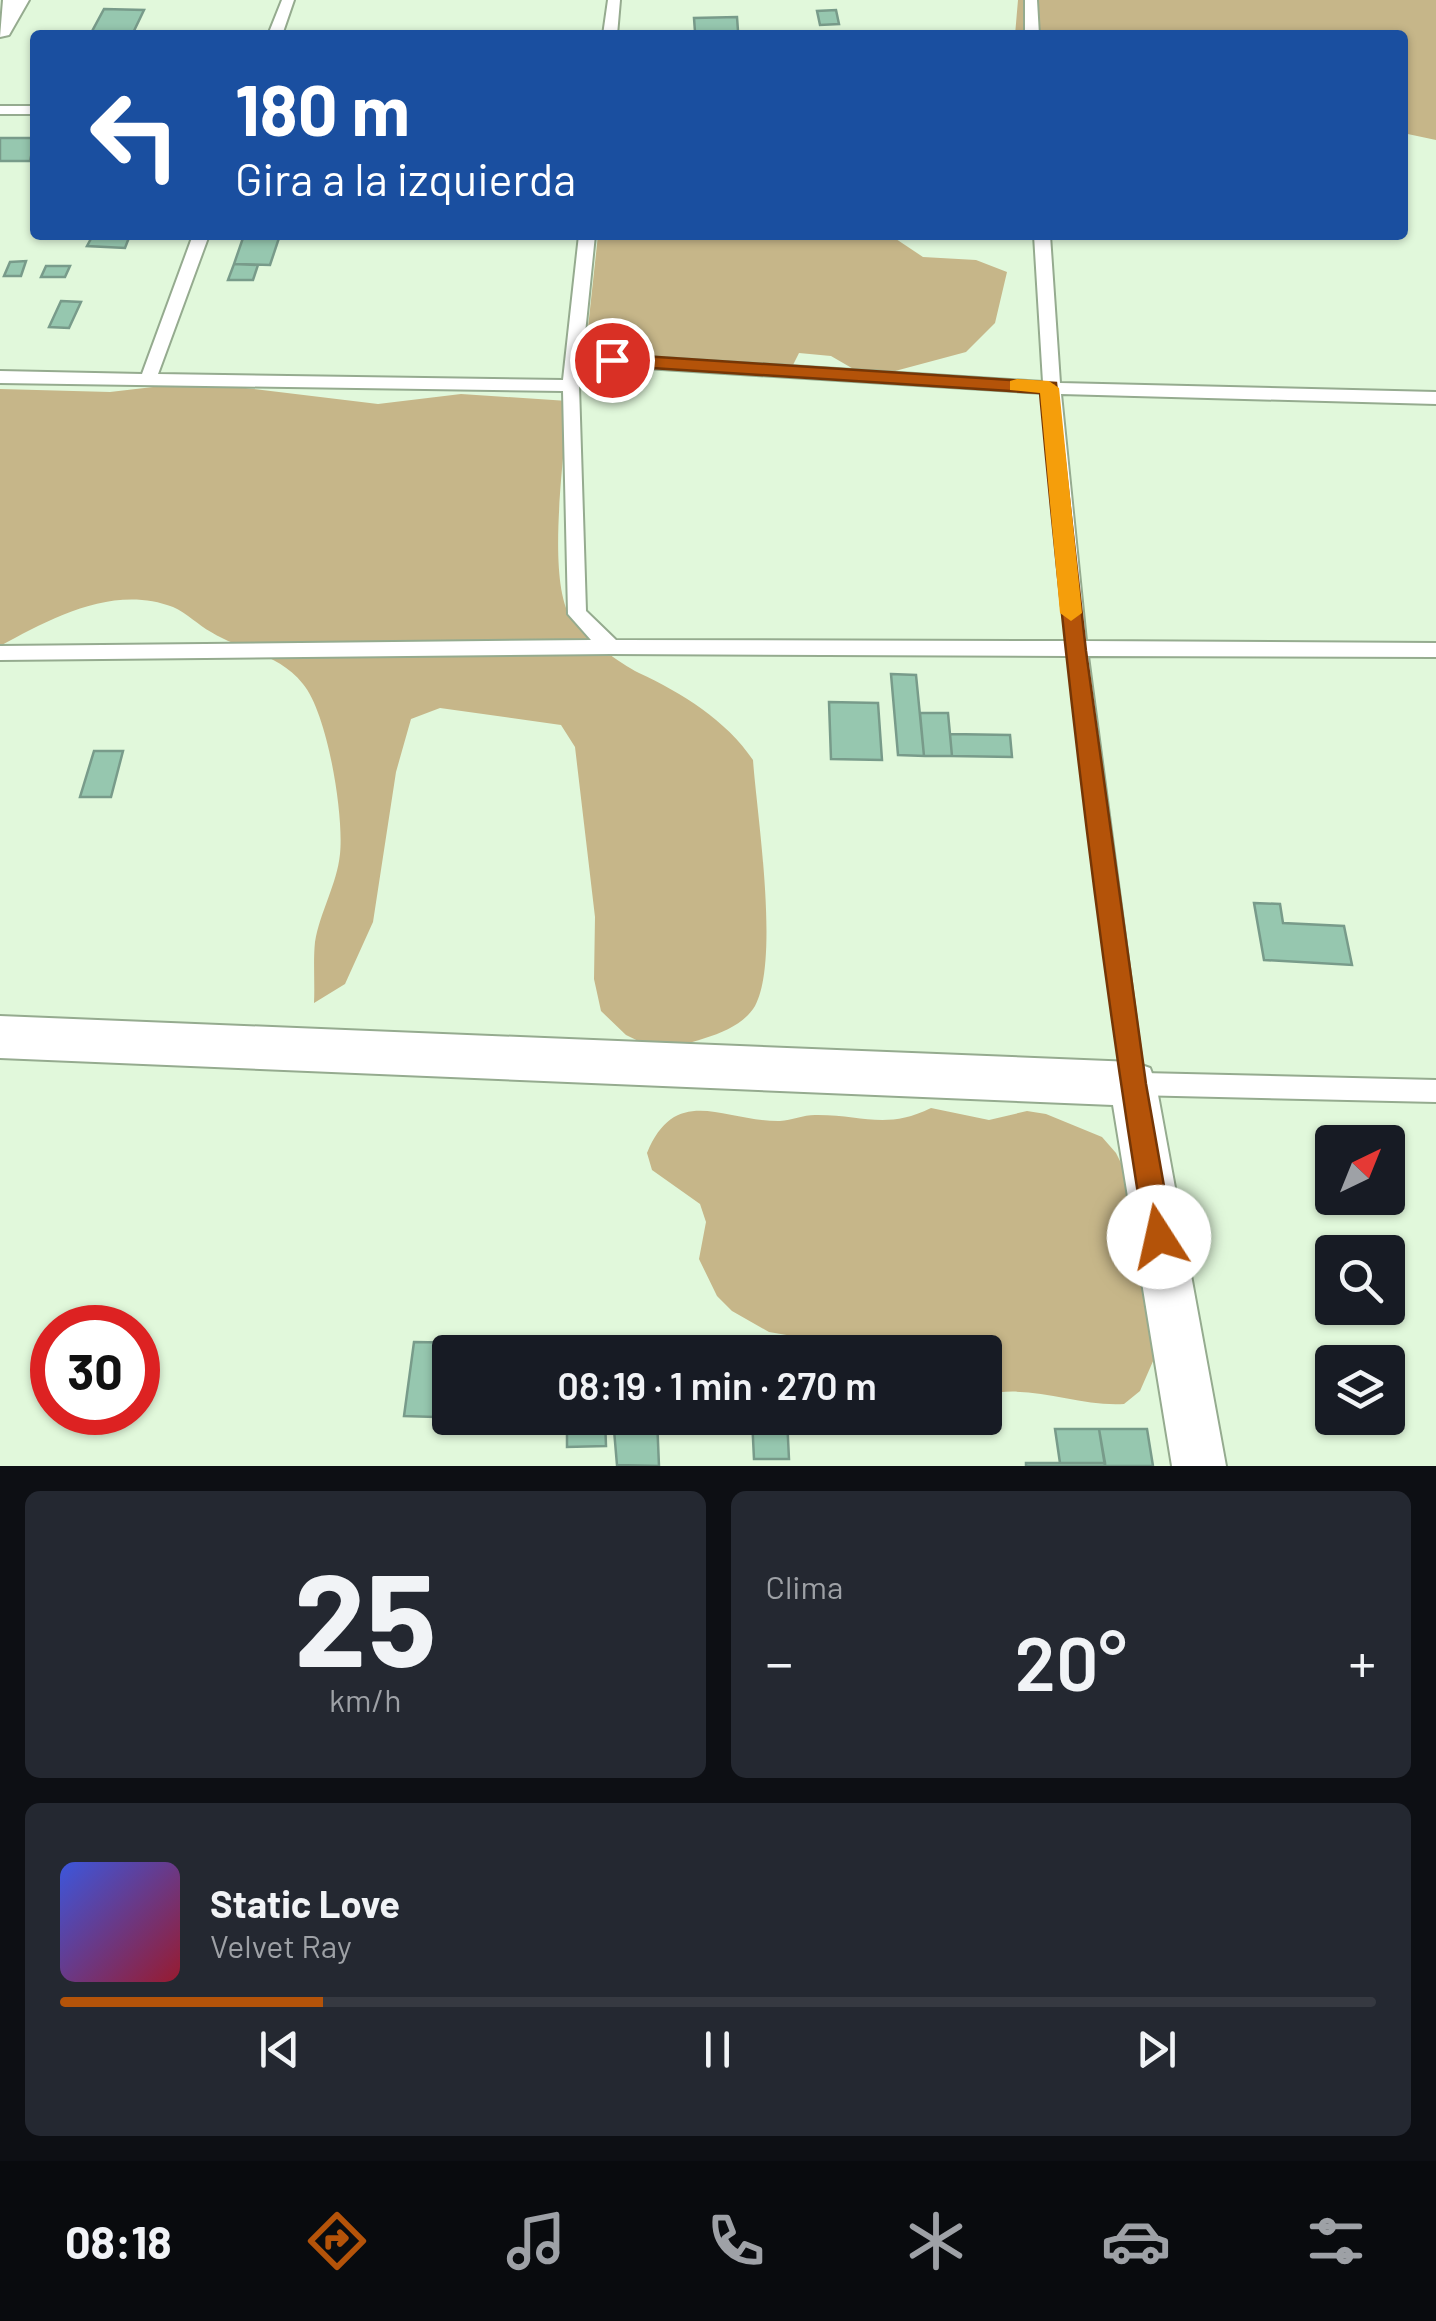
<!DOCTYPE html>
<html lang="es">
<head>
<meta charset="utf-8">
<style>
  :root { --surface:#171b24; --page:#242831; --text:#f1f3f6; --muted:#9ea1a6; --line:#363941; --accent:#b45309 }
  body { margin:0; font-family:Barlow,sans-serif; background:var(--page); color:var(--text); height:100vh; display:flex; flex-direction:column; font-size:38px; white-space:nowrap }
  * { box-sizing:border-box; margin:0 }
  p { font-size:32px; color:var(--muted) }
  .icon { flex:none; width:55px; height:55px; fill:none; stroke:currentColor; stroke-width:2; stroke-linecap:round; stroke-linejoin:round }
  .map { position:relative; height:1466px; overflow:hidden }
  .drawer { display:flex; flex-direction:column; gap:25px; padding:25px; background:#0d0f14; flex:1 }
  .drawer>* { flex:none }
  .banner { position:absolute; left:30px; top:30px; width:1378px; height:210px; border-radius:10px; box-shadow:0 2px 8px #0004; background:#1a4fa0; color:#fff; overflow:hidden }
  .needle { width:65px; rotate:43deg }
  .controls { position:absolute; left:1315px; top:1125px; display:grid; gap:20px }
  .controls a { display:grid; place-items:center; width:90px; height:90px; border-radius:10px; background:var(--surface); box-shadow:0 2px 8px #0004; font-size:50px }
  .speed { position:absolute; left:30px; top:1305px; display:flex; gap:20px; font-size:50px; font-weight:700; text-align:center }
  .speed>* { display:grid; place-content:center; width:130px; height:130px; border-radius:50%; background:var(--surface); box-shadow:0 2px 8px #0004; line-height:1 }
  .speed .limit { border:15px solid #d22; background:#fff; color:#111 }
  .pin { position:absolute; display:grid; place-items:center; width:85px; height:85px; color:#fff; margin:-42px; border:5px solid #fff; border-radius:50%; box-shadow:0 2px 10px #0007 }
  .me { position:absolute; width:110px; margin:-55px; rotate:350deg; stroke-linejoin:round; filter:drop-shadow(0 0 8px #0008) }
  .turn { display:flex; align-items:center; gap:35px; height:210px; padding:0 40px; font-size:45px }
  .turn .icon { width:130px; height:130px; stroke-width:2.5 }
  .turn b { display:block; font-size:70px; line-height:85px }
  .big { font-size:75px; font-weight:600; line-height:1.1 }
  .drawer .card { flex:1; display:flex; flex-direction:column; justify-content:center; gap:15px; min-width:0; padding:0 35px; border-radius:15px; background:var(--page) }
  .drawer .dial { align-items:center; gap:0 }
  .dial b { font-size:130px; line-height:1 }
  .song { display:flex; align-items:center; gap:30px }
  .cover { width:120px; height:120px; border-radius:15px; background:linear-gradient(135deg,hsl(230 70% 55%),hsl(350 70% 35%)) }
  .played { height:10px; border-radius:5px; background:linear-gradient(90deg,var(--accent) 20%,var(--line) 20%) }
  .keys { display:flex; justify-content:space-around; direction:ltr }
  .heat { display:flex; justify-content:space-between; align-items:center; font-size:55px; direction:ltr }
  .drawer .tiles { flex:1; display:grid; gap:25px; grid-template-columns:1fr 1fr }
  .card:last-child { grid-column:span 2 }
  .trip { position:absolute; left:432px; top:1335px; width:570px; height:100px; border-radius:10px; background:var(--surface); box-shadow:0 2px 8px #0004; font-weight:600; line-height:100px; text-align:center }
  .dock { display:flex; height:160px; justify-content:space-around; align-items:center; background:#090b0e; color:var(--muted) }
  .dock .icon { width:70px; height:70px }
  .dock .current { color:var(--accent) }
  .dock b { font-size:45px; color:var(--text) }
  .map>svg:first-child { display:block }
</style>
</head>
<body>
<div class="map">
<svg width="1436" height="1466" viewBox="0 0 1436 1466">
  <rect width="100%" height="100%" fill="#e1f8db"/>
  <!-- forest -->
  <path fill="#c6b689" d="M1018 0H1436V140L1403 133 1402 35H1015Z
    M598 235H890L923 257 976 260 1007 272 995 323 966 352 869 378 831 356 799 353 791 369C730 377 639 371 587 337Z
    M196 382 378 404 461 394 568 401C566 448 544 583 573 621 586 638 619 663 639 673 682 693 726 720 753 760 757 816 780 959 755 1006 738 1035 688 1042 659 1051L626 1035 601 1011 594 979 595 917 575 747 561 725 440 708 411 719 396 772 373 922 345 984 314 1003C315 984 313 962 315 942 320 912 337 884 340 854 344 816 328 714 303 684 278 653 242 651 211 632 198 625 187 613 173 607 114 584 51 618 0 646V389L110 392Z
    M931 1108 989 1120 1027 1111 1046 1114 1102 1137 1116 1153 1134 1189 1157 1352 1140 1391 1124 1404C1078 1407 1030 1383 985 1395V1352H836L810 1339 769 1332 732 1311 717 1296 699 1259 706 1222 700 1204 652 1170 647 1153C676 1082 725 1122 780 1121 793 1120 805 1114 818 1115 863 1115 886 1130 931 1108Z"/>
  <!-- building -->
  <path fill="#96c7af" stroke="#789b8a" stroke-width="2.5" d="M104 9 144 10 132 35H90Z
    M836 10 839 24 820 25 817 11Z
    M737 17 738 31 695 32 694 18Z
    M0 138H35L30 161H0Z
    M93 235H130L125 248 87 246Z
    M244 235H280L270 265 234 264Z
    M26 261 21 276H4L10 262Z
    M234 264 258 265 253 280H228Z
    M46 266H70L65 277H41Z
    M61 301 81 302 69 328 49 327Z
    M891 674 916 675 924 756 898 755Z
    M829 702 878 703 882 760 831 759Z
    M920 713H948L952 756H924Z
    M950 734 1010 735 1012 757 952 756Z
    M94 751H123L111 797H80Z
    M1254 903 1280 904 1283 923 1344 926 1352 965 1264 960Z
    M414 1342 471 1343 470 1352H450V1383H439L435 1417 404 1416Z
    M567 1418H605L606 1446 567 1447Z
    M613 1418H657L659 1466 617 1465Z
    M752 1418H787L789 1459H754Z
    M1055 1429H1099L1105 1463H1060Z
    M1099 1429H1147L1153 1466H1105Z
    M1026 1463H1105V1466H1026Z"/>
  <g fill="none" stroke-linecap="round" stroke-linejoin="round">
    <defs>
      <path id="service" d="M282 0H294L282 35H268Z
        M608 0H620L617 35H603Z
        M1025 0H1037L1039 35H1025Z
        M0 106H35V114H0Z
        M193 235H209L158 374 563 380 579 235H595L583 353 1043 382 1034 235H1050L1060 383 1436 392V404L1061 394 1086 641 1436 643V657L1088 656 1143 1073 1436 1080V1102L1133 1095 1125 1092 1068 656 611 654 0 660V646L591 640 568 614 563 391 0 383V371L142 374ZM582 364 1044 393 1067 641 616 640 586 611 579 386Z"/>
      <path id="minor" d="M3 0H29L9 35 0 37Z
        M0 1016 1133 1062 1150 1068 1156 1084 1226 1466H1172L1113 1105 0 1058Z"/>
    </defs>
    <!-- service casing -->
    <use href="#service" stroke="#95ab8f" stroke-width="4"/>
    <!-- minor casing -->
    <use href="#minor" stroke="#95ab8f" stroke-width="4"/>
    <!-- service -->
    <use href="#service" fill="#fff" fill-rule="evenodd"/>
    <!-- minor -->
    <use href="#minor" fill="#fff" fill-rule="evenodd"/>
  </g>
  <!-- route -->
  <path fill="#b45309" stroke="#753606" stroke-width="2.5" d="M612 354 1056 383 1086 651 1146 1084 1173 1237 1169 1247 1159 1251 1149 1247 1145 1237C1099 957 1066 676 1040 393L605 365 602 360Z"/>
  <!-- slow -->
  <path fill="#f59e0b" d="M1017 379 1049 381 1059 388 1082 613 1071 621 1060 613 1040 393 1010 390V381Z"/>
</svg>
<div class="controls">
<a><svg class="needle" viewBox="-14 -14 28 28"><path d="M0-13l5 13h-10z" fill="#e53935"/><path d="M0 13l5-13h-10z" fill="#9ea1a6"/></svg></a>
<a><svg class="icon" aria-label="search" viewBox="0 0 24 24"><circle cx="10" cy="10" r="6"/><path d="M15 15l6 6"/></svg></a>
<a><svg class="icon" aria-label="layers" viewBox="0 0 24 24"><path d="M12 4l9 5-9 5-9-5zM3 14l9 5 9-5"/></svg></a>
</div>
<div class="speed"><div class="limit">30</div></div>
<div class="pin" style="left:612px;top:360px;background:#d93025"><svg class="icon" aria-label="arrive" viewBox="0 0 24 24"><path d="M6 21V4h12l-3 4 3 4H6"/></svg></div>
<svg class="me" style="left:1159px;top:1237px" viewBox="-20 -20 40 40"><circle r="19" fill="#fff"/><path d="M0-13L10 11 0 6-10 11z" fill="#b45309"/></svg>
<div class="trip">08:19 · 1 min · 270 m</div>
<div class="banner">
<div class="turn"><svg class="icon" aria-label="left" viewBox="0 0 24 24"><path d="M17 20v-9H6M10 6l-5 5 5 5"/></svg><div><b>180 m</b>Gira a la izquierda</div></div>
</div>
</div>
<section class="drawer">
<div class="tiles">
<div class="card dial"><b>25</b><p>km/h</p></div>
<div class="card"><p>Clima</p>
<div class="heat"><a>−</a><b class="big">20°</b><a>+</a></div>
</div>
<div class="card">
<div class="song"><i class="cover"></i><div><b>Static Love</b><p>Velvet Ray</p></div></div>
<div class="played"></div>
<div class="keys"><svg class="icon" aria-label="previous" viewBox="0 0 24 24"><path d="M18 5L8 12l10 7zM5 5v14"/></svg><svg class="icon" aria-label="pause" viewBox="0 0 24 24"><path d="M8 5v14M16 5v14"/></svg><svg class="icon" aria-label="next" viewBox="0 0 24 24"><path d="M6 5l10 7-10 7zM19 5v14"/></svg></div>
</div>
</div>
</section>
<nav class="dock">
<b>08:18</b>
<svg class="icon current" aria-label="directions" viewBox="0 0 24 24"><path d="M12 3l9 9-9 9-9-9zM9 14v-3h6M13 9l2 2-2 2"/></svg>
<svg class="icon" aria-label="music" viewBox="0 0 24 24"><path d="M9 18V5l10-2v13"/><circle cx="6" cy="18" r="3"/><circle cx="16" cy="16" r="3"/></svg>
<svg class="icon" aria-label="phone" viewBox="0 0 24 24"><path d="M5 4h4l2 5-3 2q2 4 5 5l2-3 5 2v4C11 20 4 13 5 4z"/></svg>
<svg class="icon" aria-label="climate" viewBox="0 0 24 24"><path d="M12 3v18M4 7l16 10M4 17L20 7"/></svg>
<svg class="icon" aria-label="car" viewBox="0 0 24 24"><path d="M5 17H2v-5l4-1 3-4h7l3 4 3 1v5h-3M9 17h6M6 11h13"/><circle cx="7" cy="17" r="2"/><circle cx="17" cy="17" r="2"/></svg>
<svg class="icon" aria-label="filters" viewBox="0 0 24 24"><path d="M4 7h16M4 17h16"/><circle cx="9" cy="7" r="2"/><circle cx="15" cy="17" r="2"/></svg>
</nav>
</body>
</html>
